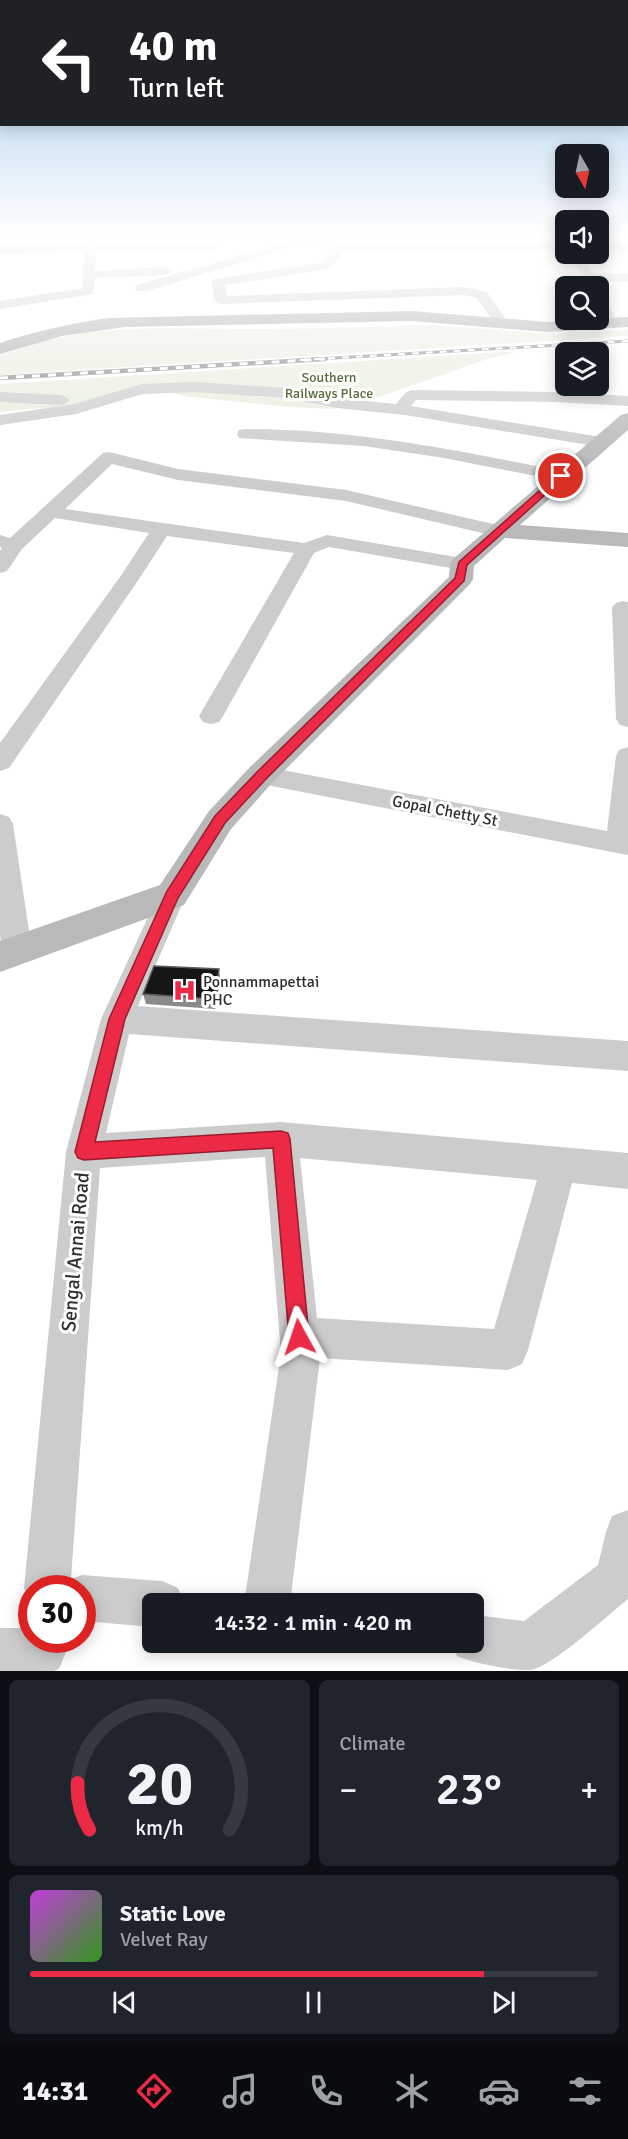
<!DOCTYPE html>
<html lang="en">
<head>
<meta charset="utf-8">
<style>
  :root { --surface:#171b24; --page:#20242c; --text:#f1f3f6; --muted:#9ea1a6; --line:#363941; --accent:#ed2a46 }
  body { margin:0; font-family:Signika,sans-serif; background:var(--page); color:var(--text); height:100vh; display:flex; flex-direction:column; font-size:22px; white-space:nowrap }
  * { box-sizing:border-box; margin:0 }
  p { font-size:20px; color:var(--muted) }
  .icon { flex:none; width:33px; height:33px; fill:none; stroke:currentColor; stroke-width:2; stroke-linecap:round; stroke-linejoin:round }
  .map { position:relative; height:1671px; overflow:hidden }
  .panel { display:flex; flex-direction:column; gap:9px; padding:9px; background:#0d0f14; flex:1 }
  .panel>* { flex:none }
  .banner { position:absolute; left:0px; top:0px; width:628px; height:126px; box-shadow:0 3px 15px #0003; background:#202124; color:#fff; overflow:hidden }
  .needle { width:39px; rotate:171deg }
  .fabs { position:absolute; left:555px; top:144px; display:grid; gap:12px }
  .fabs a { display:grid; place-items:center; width:54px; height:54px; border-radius:9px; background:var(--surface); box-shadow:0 3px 15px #0003; font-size:30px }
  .speed { position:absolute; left:18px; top:1575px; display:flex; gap:12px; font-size:30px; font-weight:700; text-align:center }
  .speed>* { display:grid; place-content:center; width:78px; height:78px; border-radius:50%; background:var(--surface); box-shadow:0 3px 15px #0003; line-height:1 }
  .speed .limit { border:9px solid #d22; background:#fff; color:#111 }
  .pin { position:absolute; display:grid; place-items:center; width:51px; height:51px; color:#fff; margin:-26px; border:3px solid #fff; border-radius:50%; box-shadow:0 2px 6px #0007 }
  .me { position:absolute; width:66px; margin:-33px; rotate:355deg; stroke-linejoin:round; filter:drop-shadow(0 0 4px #0008) }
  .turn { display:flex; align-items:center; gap:21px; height:126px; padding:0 30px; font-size:27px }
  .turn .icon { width:78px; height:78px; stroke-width:2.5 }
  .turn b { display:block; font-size:42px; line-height:51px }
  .big { font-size:45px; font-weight:600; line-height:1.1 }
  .panel .card { flex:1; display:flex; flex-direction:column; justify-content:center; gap:9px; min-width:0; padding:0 21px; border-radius:9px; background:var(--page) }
  .panel .dial { align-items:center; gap:0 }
  .dial svg { height:156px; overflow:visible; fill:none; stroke:var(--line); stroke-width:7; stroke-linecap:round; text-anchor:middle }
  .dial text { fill:var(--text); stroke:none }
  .song { display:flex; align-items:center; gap:18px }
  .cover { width:72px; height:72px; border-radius:9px; background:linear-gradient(135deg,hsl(290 70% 55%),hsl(110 70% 35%)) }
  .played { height:6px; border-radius:3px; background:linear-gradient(90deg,var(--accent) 80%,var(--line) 80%) }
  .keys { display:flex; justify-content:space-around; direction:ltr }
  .heat { display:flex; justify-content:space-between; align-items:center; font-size:33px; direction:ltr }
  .panel .tiles { flex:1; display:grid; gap:9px; grid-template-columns:1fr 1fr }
  .card:last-child { grid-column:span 2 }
  .trip { position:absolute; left:142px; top:1593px; width:342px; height:60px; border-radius:9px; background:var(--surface); box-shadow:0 3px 15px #0003; font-weight:600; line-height:60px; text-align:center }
  .dock { display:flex; height:96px; justify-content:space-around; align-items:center; background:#090b0e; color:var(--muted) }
  .dock .icon { width:42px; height:42px }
  .dock .on { color:var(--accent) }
  .dock b { font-size:27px; color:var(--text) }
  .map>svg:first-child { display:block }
</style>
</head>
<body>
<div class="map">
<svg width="628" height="1671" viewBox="0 0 628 1671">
  <rect width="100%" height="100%" fill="#fff"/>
  <!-- green -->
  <path fill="#e7eddd" d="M434 325 555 334 628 330V336L0 375V356C84 319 180 330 270 329 325 329 379 326 434 325Z
    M519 351 487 359 373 399 333 409 292 407 182 396 157 386 75 405 0 412V384Z"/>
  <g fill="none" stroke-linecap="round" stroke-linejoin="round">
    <!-- street -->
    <path fill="#ccc" fill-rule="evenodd" d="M85 237H97V245L211 243 217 247 211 251 96 252 95 271 166 267 172 271 166 275 95 278 93 294 0 309V301L82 288 84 252 0 254V246L85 245Z
      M305 237H325L147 291H137L135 288 137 285Z
      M325 237H337L338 243H566V251H339L340 259 328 269 225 285 227 296 464 287 487 292 505 318 498 322 493 321 477 298 464 295 221 304 214 300 212 282 213 279 320 263 328 258Z
      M598 242 628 243V251L598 250Z
      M567 254H579L593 273 628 274V282L599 281 617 324 615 327H605C598 314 598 301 598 286H590Z
      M194 382 288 388 337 398 396 404 406 392 412 390 556 392 628 396V406L556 402 416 400 411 406 607 438 609 442 607 446 601 447 405 415 337 408 288 398 194 392 143 394 76 414 0 425V415L74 404 142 384Z
      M0 392 62 395 70 400 62 405 0 402Z
      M245 429C352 429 456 450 561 471L567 472 570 476 567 480 561 481 444 458 364 446 239 438 237 434 239 430Z
      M109 452 178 469 346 490 506 527 509 531 506 535 499 537 346 501 178 480 112 464 65 509 304 543 327 535 462 558 469 560 472 564 469 568 462 570 329 547 314 553 223 716 219 722 211 724 203 722 199 716 294 553 167 536 139 579 9 768 0 771V743L120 577 149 533 55 518 22 549 7 571 0 573V551L2 548 0 547V535L10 538 103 453Z
      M623 601 628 602V727L620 725 616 719 612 607 616 603Z
      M628 747V855L261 784 252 781 248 775 252 769 261 766 607 831 616 756 619 750Z
      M0 814 9 817 13 824 32 951 28 960 17 964 6 960 2 951 0 934Z
      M172 884 182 887 186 895 138 1006 628 1041V1071L129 1034 106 1133 281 1122 628 1153V1189L572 1183 528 1350 522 1364 508 1370 320 1358 290 1604H244L281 1353 265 1157 100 1168 71 1579 82 1575 162 1581 178 1588 185 1604H153V1627L82 1621V1588H32V1605L24 1588 66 1152 101 1019 162 887ZM300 1158 537 1180 494 1329 317 1318Z
      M628 1510V1599C609 1614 551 1668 530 1670 511 1671 474 1663 457 1656L452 1642H474V1615L524 1621 598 1565 606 1532 612 1516Z
      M0 1628H32V1640H61L66 1652 59 1669 54 1671H0Z"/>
    <!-- secondary -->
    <path fill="#b9b9b9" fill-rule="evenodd" d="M628 413V430L520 525 628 533V547L505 538 474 566 473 579 470 584 272 783 231 829 184 905 0 972V941L160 885 209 811 250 767 449 577 450 564 453 559 621 415Z"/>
    <!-- primary -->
    <path fill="#a7a7a7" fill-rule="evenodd" d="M412 311 547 322 628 317V327L547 332 412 321 125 327 62 336 0 354V343C35 331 72 323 109 318Z"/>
    <defs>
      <path id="rail-far1" d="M300 360 628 341"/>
      <path id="rail" d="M0 378 325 359"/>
    </defs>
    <!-- rail-far1 casing -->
    <use href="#rail-far1" stroke="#848484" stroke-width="3"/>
    <!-- rail casing -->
    <use href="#rail" stroke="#848484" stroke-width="4.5"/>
    <!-- rail-far1 -->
    <use href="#rail-far1" stroke="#fff" stroke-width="2" stroke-dasharray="7" stroke-linecap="butt"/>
    <!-- rail -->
    <use href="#rail" stroke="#fff" stroke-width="3" stroke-dasharray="8" stroke-linecap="butt"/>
  </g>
  <!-- wall -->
  <path fill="#8a8a8a" d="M220 979 215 1009 146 1004 143 994Z"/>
  <!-- shaded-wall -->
  <path fill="#5c5c5c" d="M219 969 220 979 215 1009 214 999Z"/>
  <!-- building -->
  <path fill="#161616" stroke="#5c5c5c" stroke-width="1.5" d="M154 966 219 969 214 999 143 994Z"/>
  <!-- sky -->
  <linearGradient id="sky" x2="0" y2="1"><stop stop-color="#9bc6ea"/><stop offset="0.5" stop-color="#fff"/><stop offset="1" stop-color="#fff" stop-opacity="0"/></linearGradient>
  <rect width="628" height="471" fill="url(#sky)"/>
  <!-- route -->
  <path fill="#ed2a46" stroke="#9a1b2e" stroke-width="1.5" d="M558 474 566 476 467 565 464 581 266 779 225 823 178 898 125 1019 95 1142 281 1131 288 1133 290 1139 309 1337 306 1345 299 1347 292 1345 289 1337 273 1148 84 1160 78 1158 75 1152 109 1019 167 891 215 816 257 772 455 578 459 562Z"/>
  <!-- icons -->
  <defs>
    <symbol id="hospital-bare" viewBox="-9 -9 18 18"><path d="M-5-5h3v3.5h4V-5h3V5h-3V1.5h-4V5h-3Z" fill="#ed2a46" stroke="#fff" stroke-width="2.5" paint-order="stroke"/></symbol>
  </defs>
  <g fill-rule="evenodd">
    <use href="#hospital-bare" x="168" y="974" width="33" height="33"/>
  </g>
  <g text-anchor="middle" stroke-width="6" stroke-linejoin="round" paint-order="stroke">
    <!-- far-park labels -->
    <g font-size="14" fill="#566e3a" stroke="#fff">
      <text x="329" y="382">Southern<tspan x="329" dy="16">Railways Place</tspan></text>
    </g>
    <!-- street labels -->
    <g font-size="16" fill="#2f2f2f" stroke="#fff">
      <text transform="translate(445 810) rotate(11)" y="6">Gopal Chetty St</text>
    </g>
    <!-- poi labels -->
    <g font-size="16" fill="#2f2f2f" stroke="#fff" text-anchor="start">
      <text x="203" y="987">Ponnammapettai<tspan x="203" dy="18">PHC</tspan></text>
    </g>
    <!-- near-street labels -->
    <g font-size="20" fill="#2f2f2f" stroke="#fff">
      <text transform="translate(75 1252) rotate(-85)" y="7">Sengal Annai Road</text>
    </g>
  </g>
</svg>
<div class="fabs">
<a><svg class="needle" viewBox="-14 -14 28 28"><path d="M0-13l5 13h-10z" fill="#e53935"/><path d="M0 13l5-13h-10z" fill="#9ea1a6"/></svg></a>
<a><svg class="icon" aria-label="sound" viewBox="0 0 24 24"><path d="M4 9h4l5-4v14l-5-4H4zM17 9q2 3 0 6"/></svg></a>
<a><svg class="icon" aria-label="search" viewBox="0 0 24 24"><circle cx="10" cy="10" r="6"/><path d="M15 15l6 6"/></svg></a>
<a><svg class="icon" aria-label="layers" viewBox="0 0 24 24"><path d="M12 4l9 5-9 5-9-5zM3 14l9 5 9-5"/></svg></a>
</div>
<div class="speed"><div class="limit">30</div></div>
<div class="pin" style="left:561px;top:476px;background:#d93025"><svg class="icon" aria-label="arrive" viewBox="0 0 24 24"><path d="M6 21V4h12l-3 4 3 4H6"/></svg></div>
<svg class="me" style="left:299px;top:1337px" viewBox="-20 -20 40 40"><path d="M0-17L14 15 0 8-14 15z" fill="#ed2a46" stroke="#fff" stroke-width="4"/></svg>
<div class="trip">14:32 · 1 min · 420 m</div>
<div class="banner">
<div class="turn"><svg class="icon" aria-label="left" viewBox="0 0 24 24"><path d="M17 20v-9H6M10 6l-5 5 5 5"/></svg><div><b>40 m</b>Turn left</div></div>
</div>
</div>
<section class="panel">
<div class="tiles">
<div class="card dial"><svg viewBox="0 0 100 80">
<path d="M14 69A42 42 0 1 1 86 69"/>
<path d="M14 69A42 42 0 0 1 8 45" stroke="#ed2a46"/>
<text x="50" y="56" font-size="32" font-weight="700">20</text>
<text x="50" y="72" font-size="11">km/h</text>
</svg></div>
<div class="card"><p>Climate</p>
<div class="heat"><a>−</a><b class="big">23°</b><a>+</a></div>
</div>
<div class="card">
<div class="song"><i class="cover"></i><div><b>Static Love</b><p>Velvet Ray</p></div></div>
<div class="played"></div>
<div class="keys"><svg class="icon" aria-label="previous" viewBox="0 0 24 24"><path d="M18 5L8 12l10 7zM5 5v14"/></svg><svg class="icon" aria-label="pause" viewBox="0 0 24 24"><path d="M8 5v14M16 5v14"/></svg><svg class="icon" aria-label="next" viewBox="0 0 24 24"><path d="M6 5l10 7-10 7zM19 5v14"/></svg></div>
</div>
</div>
</section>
<nav class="dock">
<b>14:31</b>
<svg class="icon on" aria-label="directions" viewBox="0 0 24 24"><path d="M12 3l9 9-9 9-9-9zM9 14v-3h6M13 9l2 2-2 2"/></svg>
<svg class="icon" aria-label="music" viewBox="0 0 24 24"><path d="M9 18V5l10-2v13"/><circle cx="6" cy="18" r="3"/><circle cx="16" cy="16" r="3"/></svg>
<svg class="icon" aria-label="phone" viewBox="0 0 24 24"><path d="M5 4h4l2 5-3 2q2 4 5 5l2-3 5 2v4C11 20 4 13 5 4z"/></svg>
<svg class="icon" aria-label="climate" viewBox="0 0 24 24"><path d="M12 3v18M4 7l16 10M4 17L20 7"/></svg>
<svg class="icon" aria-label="car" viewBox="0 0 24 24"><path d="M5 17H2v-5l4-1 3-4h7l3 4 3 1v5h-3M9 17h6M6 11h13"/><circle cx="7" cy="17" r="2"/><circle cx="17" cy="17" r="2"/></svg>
<svg class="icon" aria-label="filters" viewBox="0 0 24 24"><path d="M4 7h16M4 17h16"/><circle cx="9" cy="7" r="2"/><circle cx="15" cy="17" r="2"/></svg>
</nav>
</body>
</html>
